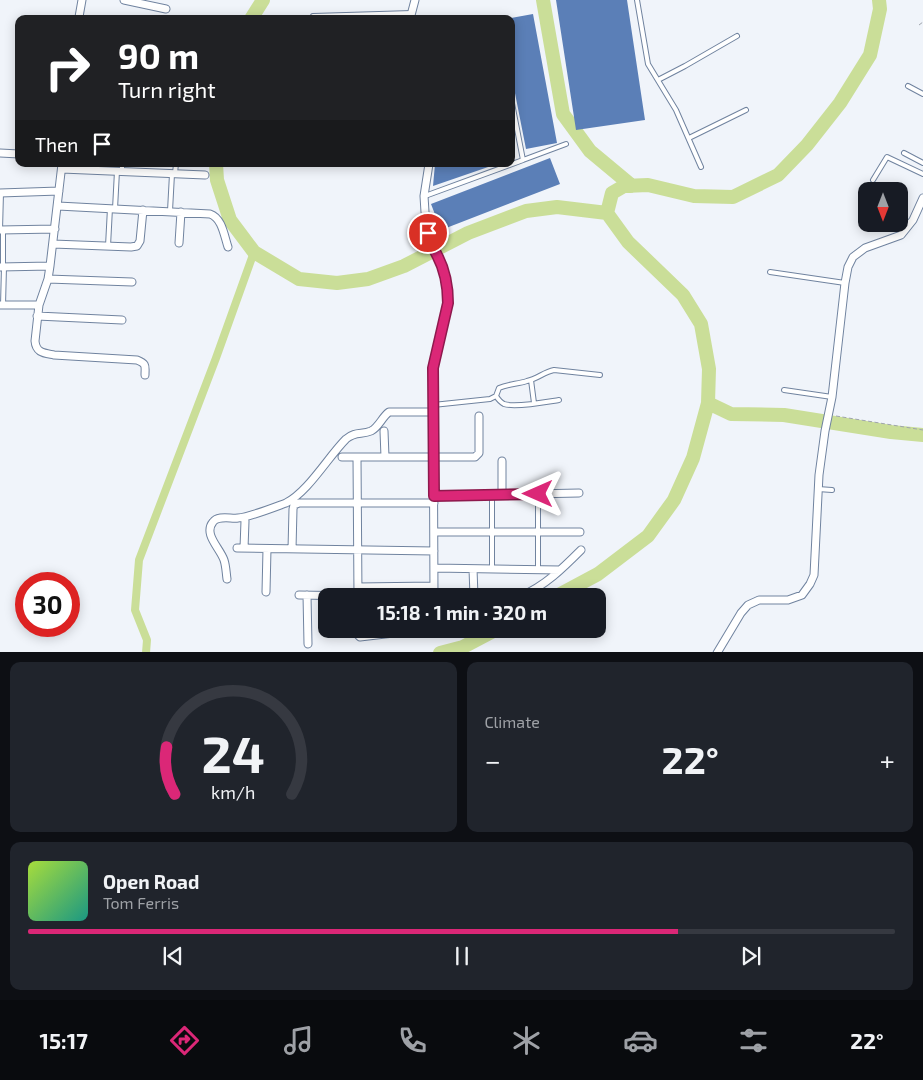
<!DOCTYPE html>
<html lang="en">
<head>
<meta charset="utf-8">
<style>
  :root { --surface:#171b24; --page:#20242c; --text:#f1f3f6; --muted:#9ea1a6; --line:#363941; --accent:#db2777 }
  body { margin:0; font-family:"Exo 2",sans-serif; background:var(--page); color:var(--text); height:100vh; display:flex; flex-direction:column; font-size:19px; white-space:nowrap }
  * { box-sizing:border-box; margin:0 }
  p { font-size:16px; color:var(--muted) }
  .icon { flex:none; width:28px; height:28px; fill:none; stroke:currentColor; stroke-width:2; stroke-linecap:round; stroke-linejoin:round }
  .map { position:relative; height:652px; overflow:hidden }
  .drawer { display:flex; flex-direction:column; gap:10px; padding:10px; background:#0d0f14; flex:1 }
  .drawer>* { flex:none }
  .guide { position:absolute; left:15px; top:15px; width:500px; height:152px; border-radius:10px; box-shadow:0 2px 12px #0003; background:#202124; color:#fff; overflow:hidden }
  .needle { width:32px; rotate:180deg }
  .controls { position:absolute; left:858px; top:182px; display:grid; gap:10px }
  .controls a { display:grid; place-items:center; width:50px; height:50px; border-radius:10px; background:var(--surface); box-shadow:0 2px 12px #0003; font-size:25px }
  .speed { position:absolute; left:15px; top:572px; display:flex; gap:10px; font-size:25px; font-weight:700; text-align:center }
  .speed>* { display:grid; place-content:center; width:65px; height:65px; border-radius:50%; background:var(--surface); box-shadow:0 2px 12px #0003; line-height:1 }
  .speed .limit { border:8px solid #d22; background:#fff; color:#111 }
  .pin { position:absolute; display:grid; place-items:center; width:42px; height:42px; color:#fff; margin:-21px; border:2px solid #fff; border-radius:50%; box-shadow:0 1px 5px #0007 }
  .me { position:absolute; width:55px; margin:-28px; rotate:270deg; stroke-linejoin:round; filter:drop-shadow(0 0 4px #0008) }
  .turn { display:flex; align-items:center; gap:18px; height:105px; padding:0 20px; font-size:22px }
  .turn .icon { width:65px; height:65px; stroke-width:2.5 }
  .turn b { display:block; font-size:35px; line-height:42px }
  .then { display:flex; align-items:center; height:48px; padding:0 20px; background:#0003; gap:10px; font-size:19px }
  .big { font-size:38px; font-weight:700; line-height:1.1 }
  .drawer .card { flex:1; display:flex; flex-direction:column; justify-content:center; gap:8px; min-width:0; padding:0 18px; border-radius:10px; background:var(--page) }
  .drawer .dial { align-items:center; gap:0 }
  .dial svg { height:130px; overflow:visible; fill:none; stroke:var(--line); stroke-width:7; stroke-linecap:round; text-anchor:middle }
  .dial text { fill:var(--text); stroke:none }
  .song { display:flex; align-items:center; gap:15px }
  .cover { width:60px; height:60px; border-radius:8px; background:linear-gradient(135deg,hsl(80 70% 55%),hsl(170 70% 35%)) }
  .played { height:5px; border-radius:2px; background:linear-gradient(90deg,var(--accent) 75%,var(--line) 75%) }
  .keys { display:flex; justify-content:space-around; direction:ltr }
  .heat { display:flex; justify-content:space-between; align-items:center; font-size:28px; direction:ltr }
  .drawer .tiles { flex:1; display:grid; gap:10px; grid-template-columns:1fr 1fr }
  .card:last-child { grid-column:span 2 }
  .trip { position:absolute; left:318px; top:588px; width:288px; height:50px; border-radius:10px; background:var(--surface); box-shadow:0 2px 12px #0003; font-weight:700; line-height:50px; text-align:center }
  .menu { display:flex; height:80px; justify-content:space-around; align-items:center; background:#090b0e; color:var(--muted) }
  .menu .icon { width:35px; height:35px }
  .menu .active { color:var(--accent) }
  .menu b { font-size:22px; color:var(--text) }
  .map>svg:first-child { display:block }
</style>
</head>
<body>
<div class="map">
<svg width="923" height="653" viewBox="0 0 923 653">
  <rect width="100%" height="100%" fill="#f0f4fa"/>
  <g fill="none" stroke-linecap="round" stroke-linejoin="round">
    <!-- canal -->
    <path stroke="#cade98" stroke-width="8" d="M146 653 147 640 135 610 139 560 216 358 254 252"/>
    <!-- river -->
    <path stroke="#cade98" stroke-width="14" d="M543 0 563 114 590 151 632 186
      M251 19 263 0
      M216 164 217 180 230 220 254 252 299 279 337 283 368 279 404 266 468 233 526 211 557 207 607 213
      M708 403 731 414 784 415 891 432 923 435
      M557 596 598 574 648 536 674 500 693 458 708 403 709 369 701 324 683 295 628 242 607 213 612 193 624 186 648 185 694 196 733 197 778 175 807 145 840 103 870 55 880 9 879 0
      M440 653 463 647 497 629"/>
  </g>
  <!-- building -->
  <path fill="#5b7fb7" d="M556 0H627L645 120 576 130Z
    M533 14 557 143 526 149 511 73V18Z
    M550 158 560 184 441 230 431 204Z
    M435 164H494V165L433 186Z"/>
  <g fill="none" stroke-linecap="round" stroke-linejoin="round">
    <defs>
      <path id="lane" d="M637 0 648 64 676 110 701 167
        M313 16 412 13
        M658 80 685 66 737 36
        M908 86 923 94
        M689 138 746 110
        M904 153 923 163
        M523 160 566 144
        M122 171V164
        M175 173 176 164
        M873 180 887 157 923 174
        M425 196 523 160 511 98
        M115 209 117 171
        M170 211 172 174
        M0 230 1 193
        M108 246 110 208
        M3 267V230
        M770 272 845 283
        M3 305 4 267
        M531 380 534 403
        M784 390 832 397
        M496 396C498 399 500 402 504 404 515 408 546 402 559 400
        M433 405 490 399 496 396 499 388C508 384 518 384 527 381 537 379 544 372 554 370L600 375
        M818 489 832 490
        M538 494V570
        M492 569V494"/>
      <path id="street" d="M124 0 166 9
        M78 19 79 17 82 0
        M410 19 415 0
        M0 153 19 154
        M62 164 50 266 48 279 39 305 35 341C36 353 44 353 54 355L137 360C147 364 145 366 145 375
        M429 164 424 196 425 212 431 243 438 257 446 282 448 303 433 368 434 596
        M62 169 205 175
        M0 193 59 191
        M58 206 210 214C222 218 224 235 228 247
        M0 230 55 229
        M179 243 181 212
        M53 244 131 247 137 246 140 241 143 210
        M0 267 50 266
        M48 279 132 282
        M0 305H39
        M37 316 122 320
        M384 431 385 457
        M342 457H475L479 453V416
        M357 457 358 596
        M502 461V494
        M434 496 579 493
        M434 532H580
        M237 548 434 551
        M244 548 245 521
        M292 549 293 509 294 505 299 503H434
        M434 568 560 570
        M473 569 474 596
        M227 579C226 572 226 566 224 560 220 548 203 534 213 522 218 515 231 519 238 518 250 517 275 507 286 503 308 492 328 457 346 439 355 431 362 435 371 431 379 427 382 417 389 412H433
        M358 587 434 586
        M266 592 267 549
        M299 595 358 596
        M307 595 308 644
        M521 596C545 586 563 568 581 550
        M358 629V635L360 637 427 629
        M717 653 741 613 748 605 759 600H788L802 595 810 584 814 575 819 475 825 431 832 397 845 283 848 267 853 257 865 248 901 235 913 220 923 198"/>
    </defs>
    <!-- lane casing -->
    <use href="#lane" stroke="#70839f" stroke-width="6"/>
    <!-- street casing -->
    <use href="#street" stroke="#70839f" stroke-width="9"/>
    <!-- path -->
    <path stroke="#9fa4ac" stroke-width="1" stroke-dasharray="4 2.5" stroke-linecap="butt" d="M919 25 923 22
      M836 416 923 430"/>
    <!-- lane -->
    <use href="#lane" stroke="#fff" stroke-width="4"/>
    <!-- street -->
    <use href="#street" stroke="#fff" stroke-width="7"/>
  </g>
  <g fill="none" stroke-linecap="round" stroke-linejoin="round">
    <defs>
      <path id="route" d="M428 233C430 242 433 247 437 255 445 270 448 287 448 303L433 368 434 496 538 494"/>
    </defs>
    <!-- route casing -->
    <use href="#route" stroke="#8e194d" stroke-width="12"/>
    <!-- route -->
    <use href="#route" stroke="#db2777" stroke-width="9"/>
  </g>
</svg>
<div class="controls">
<a><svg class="needle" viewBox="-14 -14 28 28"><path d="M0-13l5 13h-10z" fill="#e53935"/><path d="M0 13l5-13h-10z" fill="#9ea1a6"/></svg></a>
</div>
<div class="speed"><div class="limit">30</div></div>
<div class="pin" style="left:428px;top:233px;background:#d93025"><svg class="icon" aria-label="arrive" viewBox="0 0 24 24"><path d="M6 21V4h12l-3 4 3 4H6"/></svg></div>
<svg class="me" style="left:538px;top:494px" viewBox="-20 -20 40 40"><path d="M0-17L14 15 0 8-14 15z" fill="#db2777" stroke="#fff" stroke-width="4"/></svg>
<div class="trip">15:18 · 1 min · 320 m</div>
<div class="guide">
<div class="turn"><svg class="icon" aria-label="right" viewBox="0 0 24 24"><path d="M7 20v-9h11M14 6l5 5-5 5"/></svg><div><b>90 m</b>Turn right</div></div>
<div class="then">Then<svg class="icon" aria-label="arrive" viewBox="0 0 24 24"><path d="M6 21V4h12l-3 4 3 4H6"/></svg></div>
</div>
</div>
<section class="drawer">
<div class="tiles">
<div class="card dial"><svg viewBox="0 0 100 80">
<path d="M14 69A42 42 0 1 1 86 69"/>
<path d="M14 69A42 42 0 0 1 9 40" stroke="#db2777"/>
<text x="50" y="56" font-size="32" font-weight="700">24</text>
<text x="50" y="72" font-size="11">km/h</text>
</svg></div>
<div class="card"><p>Climate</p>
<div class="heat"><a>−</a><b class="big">22°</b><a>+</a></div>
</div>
<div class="card">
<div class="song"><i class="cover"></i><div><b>Open Road</b><p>Tom Ferris</p></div></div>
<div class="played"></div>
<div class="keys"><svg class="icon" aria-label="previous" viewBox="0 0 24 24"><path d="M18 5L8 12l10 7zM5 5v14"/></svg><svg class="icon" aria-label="pause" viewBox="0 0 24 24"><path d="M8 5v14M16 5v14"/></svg><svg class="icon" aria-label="next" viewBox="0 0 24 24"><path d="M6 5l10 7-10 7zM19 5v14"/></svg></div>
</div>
</div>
</section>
<nav class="menu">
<b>15:17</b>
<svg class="icon active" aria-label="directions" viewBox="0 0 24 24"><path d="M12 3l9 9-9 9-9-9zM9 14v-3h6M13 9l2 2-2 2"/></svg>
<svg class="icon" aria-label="music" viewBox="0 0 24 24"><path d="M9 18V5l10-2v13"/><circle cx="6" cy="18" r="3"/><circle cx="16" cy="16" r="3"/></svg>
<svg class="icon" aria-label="phone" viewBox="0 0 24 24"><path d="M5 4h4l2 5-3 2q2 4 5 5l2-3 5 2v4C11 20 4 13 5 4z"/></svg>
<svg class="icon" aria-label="climate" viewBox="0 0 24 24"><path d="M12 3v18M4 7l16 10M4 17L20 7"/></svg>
<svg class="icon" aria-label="car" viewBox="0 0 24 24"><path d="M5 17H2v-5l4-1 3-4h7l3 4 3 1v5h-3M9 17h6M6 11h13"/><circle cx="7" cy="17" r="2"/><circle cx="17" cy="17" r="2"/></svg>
<svg class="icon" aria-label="filters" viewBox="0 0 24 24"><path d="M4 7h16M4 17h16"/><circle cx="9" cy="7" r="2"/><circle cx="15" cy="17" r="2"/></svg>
<b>22°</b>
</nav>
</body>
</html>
